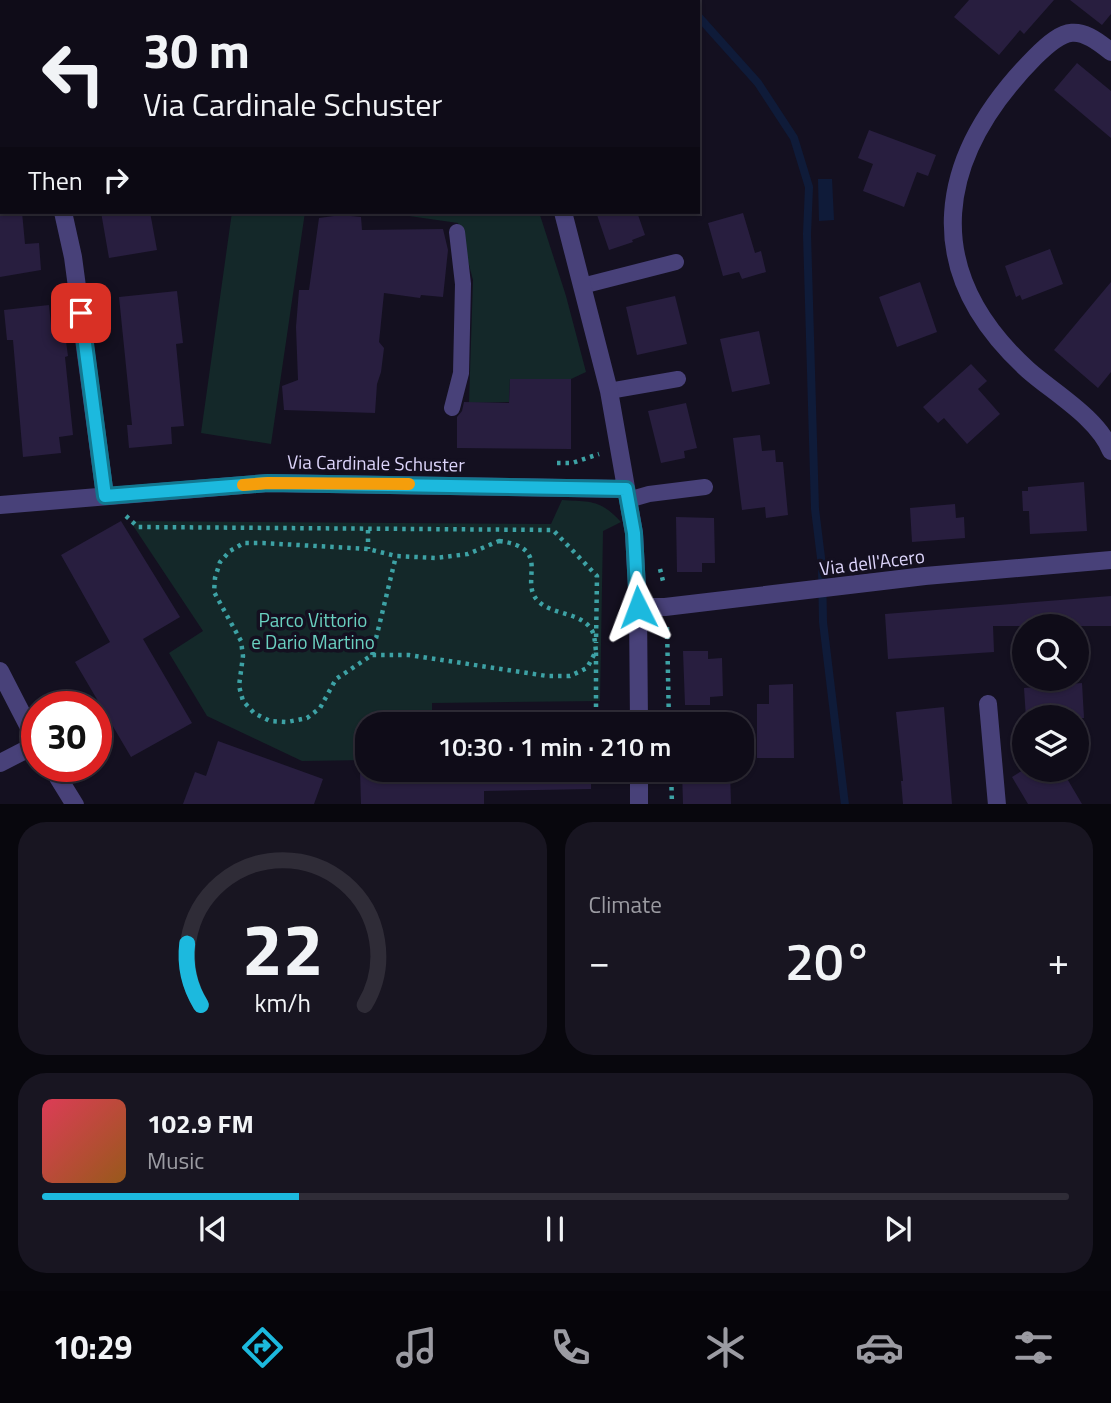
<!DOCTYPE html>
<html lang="en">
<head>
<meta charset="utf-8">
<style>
  :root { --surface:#0f0c18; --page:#181521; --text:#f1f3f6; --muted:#9b9ba2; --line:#2f2c37; --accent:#1cb9de }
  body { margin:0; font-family:"Titillium Web",sans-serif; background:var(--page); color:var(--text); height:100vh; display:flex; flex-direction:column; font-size:26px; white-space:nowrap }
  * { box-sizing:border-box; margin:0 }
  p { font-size:23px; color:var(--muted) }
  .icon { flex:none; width:38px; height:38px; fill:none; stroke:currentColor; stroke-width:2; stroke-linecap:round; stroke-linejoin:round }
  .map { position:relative; height:804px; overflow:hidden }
  .side { display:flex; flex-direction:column; gap:18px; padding:18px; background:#08070d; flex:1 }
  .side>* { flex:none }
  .banner { position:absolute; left:0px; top:0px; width:700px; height:214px; box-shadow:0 2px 5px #0004,0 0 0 2px var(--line); background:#0f0c18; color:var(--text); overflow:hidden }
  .controls { position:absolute; left:1012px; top:614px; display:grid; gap:14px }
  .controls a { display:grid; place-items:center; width:77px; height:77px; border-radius:50%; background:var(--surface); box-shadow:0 2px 5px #0004,0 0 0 2px var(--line); font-size:35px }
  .speed { position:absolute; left:21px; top:691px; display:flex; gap:14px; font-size:35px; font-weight:700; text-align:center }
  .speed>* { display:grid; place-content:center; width:91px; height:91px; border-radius:50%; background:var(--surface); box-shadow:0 2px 5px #0004,0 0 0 2px var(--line); line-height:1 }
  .speed .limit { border:10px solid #d22; background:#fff; color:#111 }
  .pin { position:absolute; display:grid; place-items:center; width:60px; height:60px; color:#fff; margin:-30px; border-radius:14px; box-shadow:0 4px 10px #0006 }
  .me { position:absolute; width:77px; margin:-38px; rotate:357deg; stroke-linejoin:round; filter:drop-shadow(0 0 5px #0008) }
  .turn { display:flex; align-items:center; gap:24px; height:147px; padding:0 28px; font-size:32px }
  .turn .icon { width:91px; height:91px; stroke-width:2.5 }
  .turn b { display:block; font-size:49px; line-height:60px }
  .then { display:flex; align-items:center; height:66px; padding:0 28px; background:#0003; gap:14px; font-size:26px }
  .big { font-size:52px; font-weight:600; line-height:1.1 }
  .side .widget { flex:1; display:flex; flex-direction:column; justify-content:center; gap:10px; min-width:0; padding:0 24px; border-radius:28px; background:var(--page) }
  .side .dial { align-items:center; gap:0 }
  .dial svg { height:182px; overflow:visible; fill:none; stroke:var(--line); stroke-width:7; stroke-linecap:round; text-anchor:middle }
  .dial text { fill:var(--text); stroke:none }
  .song { display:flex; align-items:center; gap:21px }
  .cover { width:84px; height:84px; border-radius:10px; background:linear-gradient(135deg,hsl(350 70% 55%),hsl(30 70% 35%)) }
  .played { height:7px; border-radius:4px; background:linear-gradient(90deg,var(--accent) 25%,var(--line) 25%) }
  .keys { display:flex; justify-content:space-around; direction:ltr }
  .heat { display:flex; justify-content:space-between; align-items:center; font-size:38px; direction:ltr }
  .side .tiles { flex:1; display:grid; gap:18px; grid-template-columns:1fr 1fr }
  .widget:last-child { grid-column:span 2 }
  .trip { position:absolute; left:355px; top:712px; width:399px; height:70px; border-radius:28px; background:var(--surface); box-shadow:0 2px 5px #0004,0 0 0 2px var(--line); font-weight:600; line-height:70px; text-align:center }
  .dock { display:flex; height:112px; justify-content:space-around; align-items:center; background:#06050a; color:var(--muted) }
  .dock .icon { width:49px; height:49px }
  .dock .selected { color:var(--accent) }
  .dock b { font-size:32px; color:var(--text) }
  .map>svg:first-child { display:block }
</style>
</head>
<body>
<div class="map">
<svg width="1111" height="805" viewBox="0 0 1111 805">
  <rect width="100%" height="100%" fill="#141020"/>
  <!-- green -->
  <path fill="#142829" d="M265 0H486V2H264Z
    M232 212H305L271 444 201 433Z
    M381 212H539L566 296 586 372 571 379H510L509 402 469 403 473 280 458 223Z
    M562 500C590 502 600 499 621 522L603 531 600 701 432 703V724H368L367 760 302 761 207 716 169 653 203 631 130 521 551 524Z"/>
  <!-- water -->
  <path fill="#0f1b39" d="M818 179H832L834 220 819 221Z"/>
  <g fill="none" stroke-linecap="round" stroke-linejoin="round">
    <!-- stream -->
    <path stroke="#0f1b39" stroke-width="8" d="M684 0 686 2
      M698 16 758 83 794 138 809 187 807 234 815 509 822 566 823 622 845 805"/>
  </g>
  <!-- building -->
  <path fill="#281e3f" d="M969 0H1054L1024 34 1020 30 999 55 954 17Z
    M1070 0H1111V14L1102 25Z
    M1077 63 1111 91V138L1054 90Z
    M869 130 936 155 928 176 917 172 904 207 863 191 873 164 858 158Z
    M0 212H22L25 244 39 243 41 270 0 277Z
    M101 212H150L157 250 109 258Z
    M596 212H637L645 235 632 240 633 242 609 250Z
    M743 213 755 253 761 251 766 272 742 279 739 272 723 276 708 223Z
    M341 215 361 217 362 230 443 229 448 250 443 297 421 295 420 298 384 293 379 342 384 348 381 372 377 384 375 413 284 410 282 386 298 380 296 327 299 290H309L319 218Z
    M1050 249 1063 284 1022 300 1020 295 1016 297 1005 266Z
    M920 282 937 332 897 347 879 297Z
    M1111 282V372L1098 388 1054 350Z
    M177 291 183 343 176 344 184 426 171 427 172 444 129 448 127 425H132L119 297Z
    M675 296 687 344 637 355 626 307Z
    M49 305 52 335 65 334 68 356 65 357 73 435 59 437 61 453 23 457 13 340H7L4 310Z
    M759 331 770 384 732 392 720 339Z
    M971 364 987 381 978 389 1000 414 967 444 944 418 938 423 923 407Z
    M510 379H571V449L457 448V417L462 411 464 402 509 403Z
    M686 403 697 448 684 451 685 458 661 463 648 411Z
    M760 435 762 451 775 450 776 462H783L788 515 766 518 765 507 742 510 733 438Z
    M1084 482 1087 531 1030 534 1029 511H1023L1022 491H1028V487Z
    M955 504 956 518 964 517 965 538 912 542 910 508Z
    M676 517 714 518 715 563H702V572H677Z
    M121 521 180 617 143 639 192 723 131 757 75 662 110 642 61 555Z
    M1111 596V626H993L994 652 888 659 885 614Z
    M683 651H708V659L722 658 723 696 710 697V705H685Z
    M1082 683 1084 718H1026L1024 688Z
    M793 684 794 758H757V704H769V685Z
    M944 707 952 804H903L901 781H903L896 712Z
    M218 741 323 779 314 804H183L195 772 206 776Z
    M360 770H591V789L484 791V804H361Z
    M685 770H730L731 804H683L682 771Z
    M1023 770H1062L1082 804H1028L1012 777Z"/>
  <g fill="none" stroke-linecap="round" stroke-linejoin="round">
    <!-- path -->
    <path stroke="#3da2a5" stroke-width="4.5" stroke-dasharray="3.5 5" stroke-linecap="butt" d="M557 463H572L599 454
      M126 516 138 527 553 530 597 576 596 643
      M368 530V549
      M499 541C554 548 518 581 538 601 552 615 580 612 591 629 595 634 595 645 596 651L587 668 570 676H547L409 655H372L336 679 320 708 307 718 287 722 270 721 254 713 243 701 239 686 243 656 241 641 214 592 215 578 220 562 230 551 244 543H263L368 549 396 556 435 558 468 554Z
      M660 569 663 581
      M667 627 669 724
      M372 655 396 556
      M596 724V651
      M596 770 595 780 619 779
      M671 770 672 805"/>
    <!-- service -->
    <path stroke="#484179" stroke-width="16" d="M582 286 676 262
      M609 391 678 379
      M452 408 461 373 463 284 457 232
      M628 500 649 494 705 487"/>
    <!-- minor -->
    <path stroke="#484179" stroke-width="18" d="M510 0V2
      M56 2V0
      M1111 52C1078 24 1065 27 1035 57 937 156 917 269 1028 370 1054 393 1098 418 1111 451
      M63 212 73 257 105 496
      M563 212 609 391 634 533 638 607 639 724
      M0 505 268 483 626 489
      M638 607H665L925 576 1111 560
      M988 704 997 805
      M0 763 37 744
      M639 770V805"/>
    <!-- tertiary -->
    <path stroke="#484179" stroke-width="18" d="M0 671 37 743
      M51 766 75 805"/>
  </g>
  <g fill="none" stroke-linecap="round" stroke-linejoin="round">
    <defs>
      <path id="route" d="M81 313 105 496 268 483 626 489 634 533 638 607"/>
    </defs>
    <!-- route casing -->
    <use href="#route" stroke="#127890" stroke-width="18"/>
    <!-- route -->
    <use href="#route" stroke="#1cb9de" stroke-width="12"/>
    <!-- slow -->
    <path stroke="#f59e0b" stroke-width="12" d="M243 485 268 483 409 484"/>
  </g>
  <g text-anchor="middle" stroke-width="7" stroke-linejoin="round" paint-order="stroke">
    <!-- street labels -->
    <g font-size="19" fill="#dcd4fa" stroke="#141020">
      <text transform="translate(376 463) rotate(1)" y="7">Via Cardinale Schuster</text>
      <text transform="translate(872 562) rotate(-7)" y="7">Via dell'Acero</text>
    </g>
    <!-- park labels -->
    <g font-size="19" fill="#6ad0c0" stroke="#141020">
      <text x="313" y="627">Parco Vittorio<tspan x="313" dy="22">e Dario Martino</tspan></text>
    </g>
  </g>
</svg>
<div class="controls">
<a><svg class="icon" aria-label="search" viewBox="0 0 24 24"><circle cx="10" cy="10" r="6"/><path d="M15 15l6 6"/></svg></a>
<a><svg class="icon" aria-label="layers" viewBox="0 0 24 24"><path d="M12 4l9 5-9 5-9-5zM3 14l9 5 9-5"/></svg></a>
</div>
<div class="speed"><div class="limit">30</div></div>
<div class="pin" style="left:81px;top:313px;background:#d93025"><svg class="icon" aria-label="arrive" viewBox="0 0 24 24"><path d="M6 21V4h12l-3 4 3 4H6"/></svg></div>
<svg class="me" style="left:638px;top:607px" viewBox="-20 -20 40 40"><path d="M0-17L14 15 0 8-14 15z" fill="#1cb9de" stroke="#fff" stroke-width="4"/></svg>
<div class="trip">10:30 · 1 min · 210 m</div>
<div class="banner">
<div class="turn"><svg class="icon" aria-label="left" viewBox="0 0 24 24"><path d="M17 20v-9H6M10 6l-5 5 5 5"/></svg><div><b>30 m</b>Via Cardinale Schuster</div></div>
<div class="then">Then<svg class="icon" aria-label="right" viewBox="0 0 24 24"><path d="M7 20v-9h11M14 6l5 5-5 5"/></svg></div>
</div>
</div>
<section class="side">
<div class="tiles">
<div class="widget dial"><svg viewBox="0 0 100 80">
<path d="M14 69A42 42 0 1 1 86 69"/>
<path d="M14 69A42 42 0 0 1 8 42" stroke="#1cb9de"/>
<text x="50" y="56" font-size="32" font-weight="700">22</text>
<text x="50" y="72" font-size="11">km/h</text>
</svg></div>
<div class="widget"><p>Climate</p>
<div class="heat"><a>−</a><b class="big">20°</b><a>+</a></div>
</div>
<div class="widget">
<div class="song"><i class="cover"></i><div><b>102.9 FM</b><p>Music</p></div></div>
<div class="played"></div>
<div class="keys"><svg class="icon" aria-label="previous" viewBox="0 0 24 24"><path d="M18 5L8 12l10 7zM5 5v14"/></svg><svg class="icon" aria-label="pause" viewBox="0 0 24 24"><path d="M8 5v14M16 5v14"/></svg><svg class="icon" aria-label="next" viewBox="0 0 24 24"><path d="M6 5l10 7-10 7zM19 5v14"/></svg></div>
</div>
</div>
</section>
<nav class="dock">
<b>10:29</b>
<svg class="icon selected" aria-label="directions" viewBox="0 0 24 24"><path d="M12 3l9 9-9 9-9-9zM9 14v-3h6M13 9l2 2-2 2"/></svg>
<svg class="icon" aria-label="music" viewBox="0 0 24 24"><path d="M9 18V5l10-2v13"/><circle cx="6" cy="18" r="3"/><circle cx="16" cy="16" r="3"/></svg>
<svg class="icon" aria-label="phone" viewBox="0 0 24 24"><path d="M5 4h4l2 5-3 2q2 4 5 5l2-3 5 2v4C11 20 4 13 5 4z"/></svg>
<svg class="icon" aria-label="climate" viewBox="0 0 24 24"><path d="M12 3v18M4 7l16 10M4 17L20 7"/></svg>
<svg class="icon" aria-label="car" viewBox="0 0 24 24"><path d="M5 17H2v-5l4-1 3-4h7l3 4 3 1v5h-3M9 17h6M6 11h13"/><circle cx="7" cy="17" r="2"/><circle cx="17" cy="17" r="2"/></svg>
<svg class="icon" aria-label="filters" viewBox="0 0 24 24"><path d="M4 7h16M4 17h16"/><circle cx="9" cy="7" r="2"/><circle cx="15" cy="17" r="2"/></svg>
</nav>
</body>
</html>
